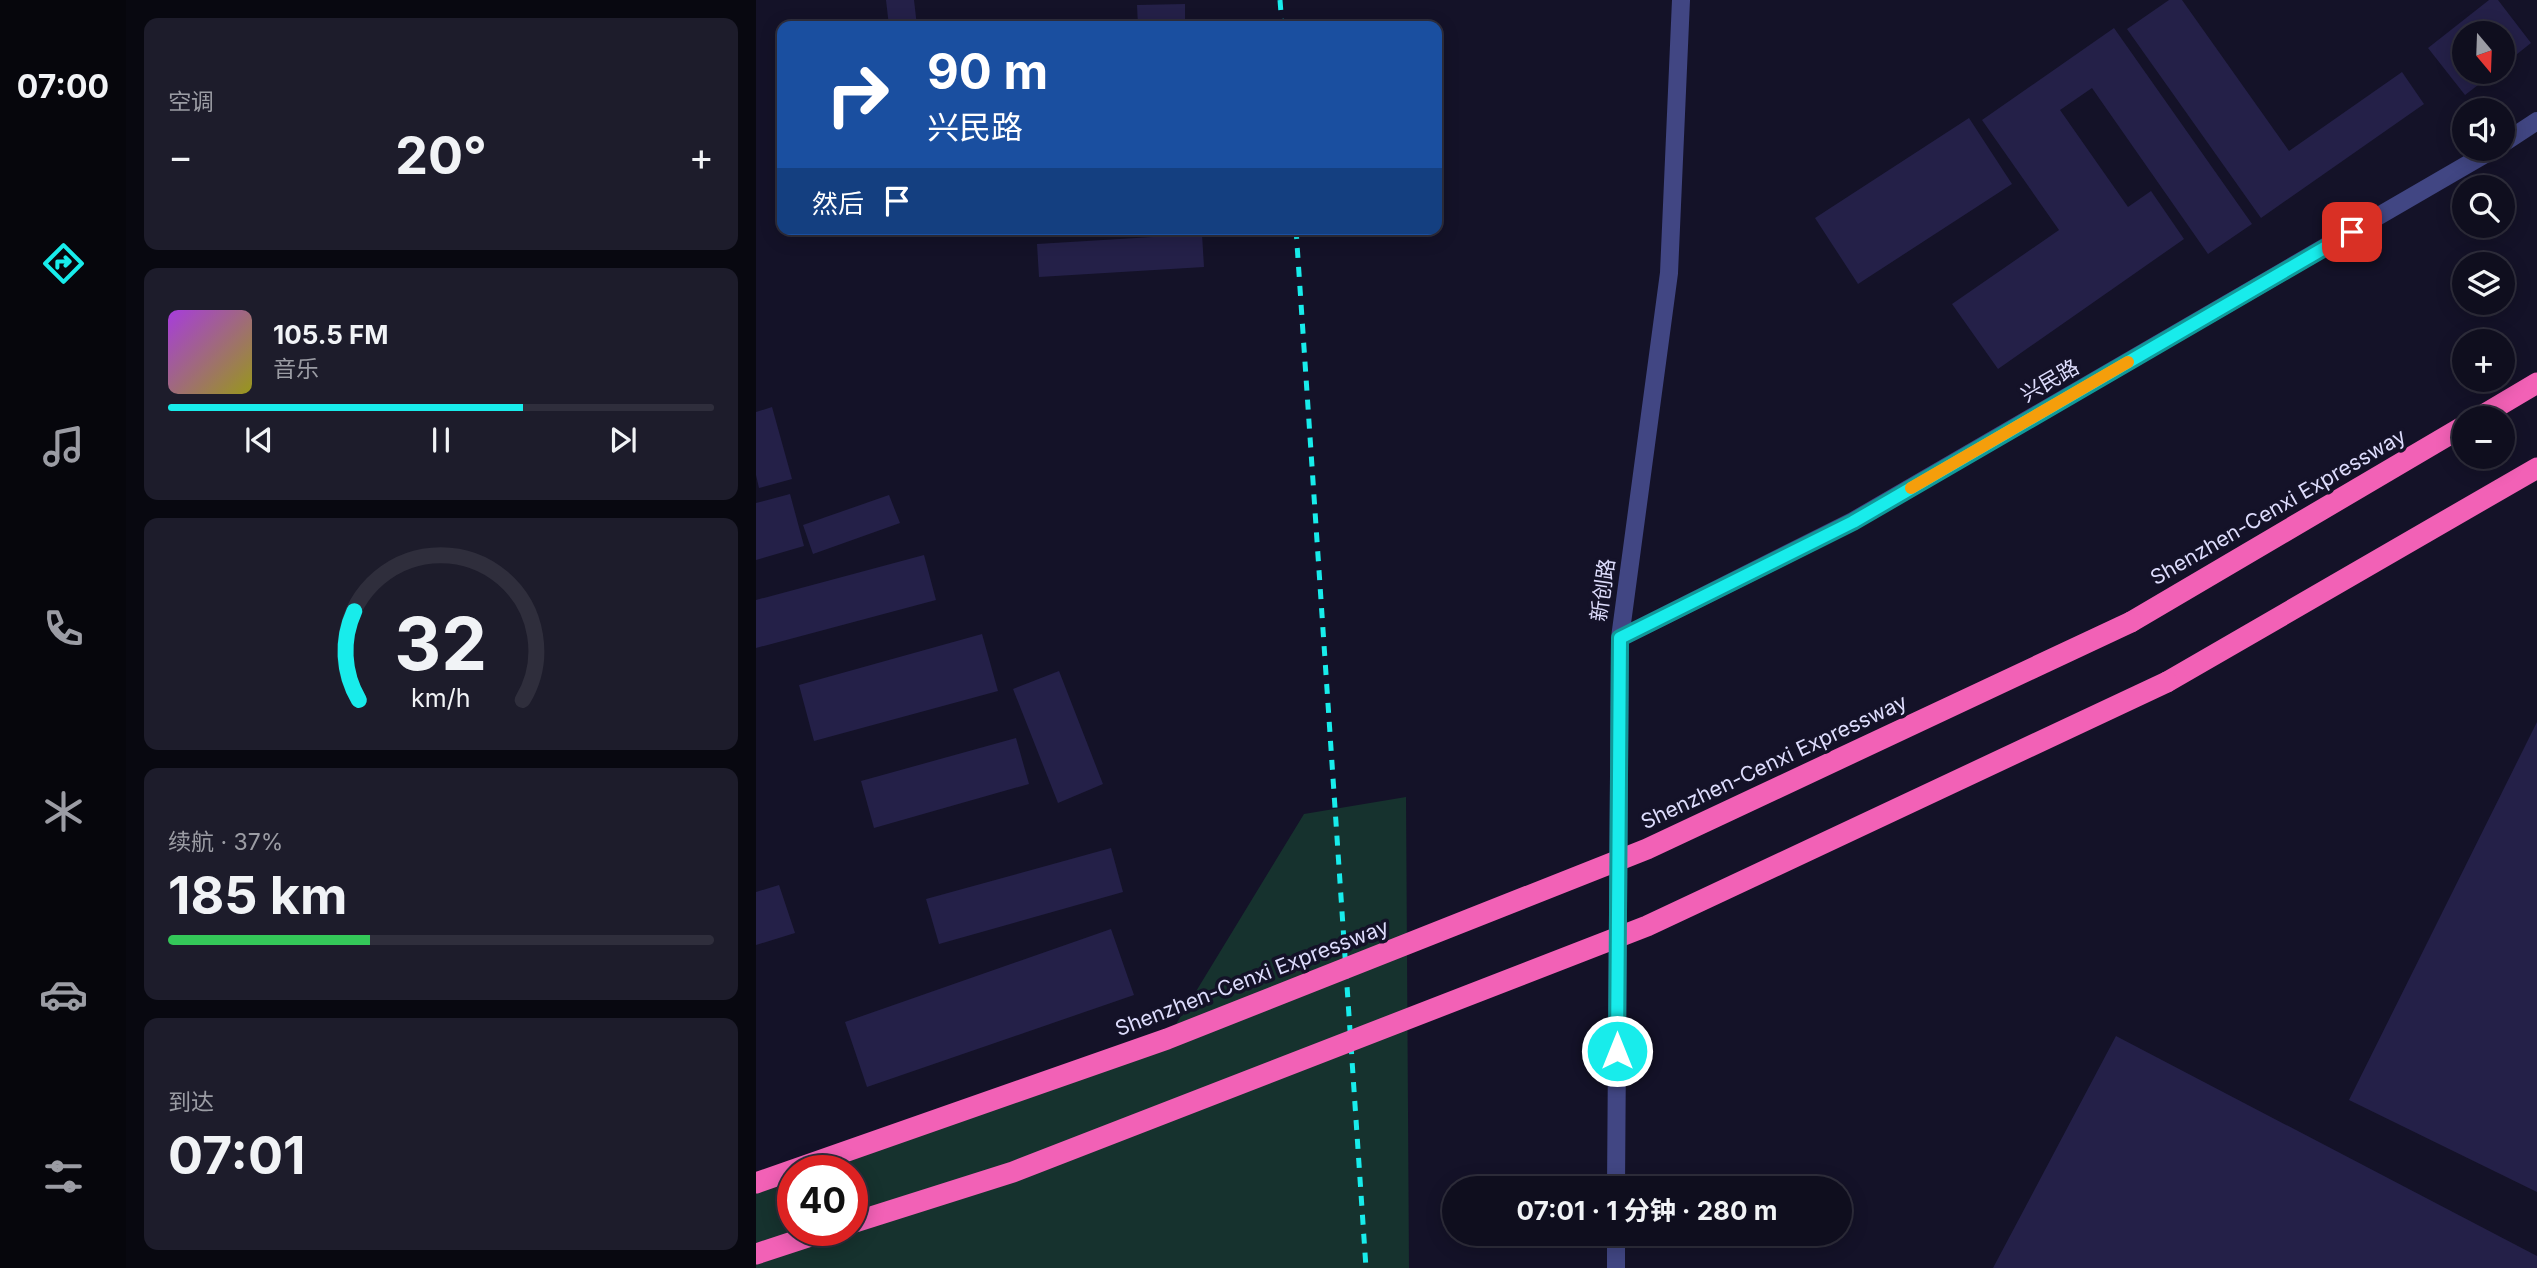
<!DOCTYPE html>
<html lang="zh">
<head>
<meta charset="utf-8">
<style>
  :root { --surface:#0f0e1e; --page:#1d1c2b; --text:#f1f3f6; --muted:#9b9ca4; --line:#2f2e3c; --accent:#18eceb }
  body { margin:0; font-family:Inter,"Noto Sans SC",sans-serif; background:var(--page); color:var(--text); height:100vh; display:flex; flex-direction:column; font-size:26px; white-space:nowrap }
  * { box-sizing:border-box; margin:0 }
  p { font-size:23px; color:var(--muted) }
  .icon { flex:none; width:38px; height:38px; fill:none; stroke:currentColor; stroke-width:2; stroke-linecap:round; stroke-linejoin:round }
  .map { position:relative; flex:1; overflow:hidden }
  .details { display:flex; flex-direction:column; gap:18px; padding:18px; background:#080810; width:630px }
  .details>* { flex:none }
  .banner { position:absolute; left:21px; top:21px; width:665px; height:214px; border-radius:14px; box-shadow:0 4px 18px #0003,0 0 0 2px var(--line); background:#1a4fa0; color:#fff; overflow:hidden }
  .needle { width:46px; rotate:161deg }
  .buttons { position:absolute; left:1696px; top:21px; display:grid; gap:14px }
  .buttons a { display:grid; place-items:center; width:63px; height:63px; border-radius:50%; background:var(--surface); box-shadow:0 4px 18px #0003,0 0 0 2px var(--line); font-size:35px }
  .speed { position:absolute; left:21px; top:1155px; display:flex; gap:14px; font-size:35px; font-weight:700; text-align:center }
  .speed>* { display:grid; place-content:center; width:91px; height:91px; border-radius:50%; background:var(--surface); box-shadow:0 4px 18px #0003,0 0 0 2px var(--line); line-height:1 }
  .speed .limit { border:10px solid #d22; background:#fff; color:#111 }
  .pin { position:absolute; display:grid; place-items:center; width:60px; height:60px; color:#fff; margin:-30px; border-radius:14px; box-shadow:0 4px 10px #0006 }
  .me { position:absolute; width:77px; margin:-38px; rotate:0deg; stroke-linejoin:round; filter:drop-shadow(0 0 5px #0008) }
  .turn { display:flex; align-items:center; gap:24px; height:147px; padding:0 35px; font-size:32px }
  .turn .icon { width:91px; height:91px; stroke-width:2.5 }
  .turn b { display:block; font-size:49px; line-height:60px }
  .then { display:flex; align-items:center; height:66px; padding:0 35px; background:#0003; gap:14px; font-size:26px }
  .big { font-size:52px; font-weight:700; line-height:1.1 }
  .details .tile { flex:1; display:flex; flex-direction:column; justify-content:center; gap:10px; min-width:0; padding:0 24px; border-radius:14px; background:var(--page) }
  .details .dial { align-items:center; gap:0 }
  .dial svg { height:182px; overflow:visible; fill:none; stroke:var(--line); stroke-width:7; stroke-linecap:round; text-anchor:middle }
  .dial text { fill:var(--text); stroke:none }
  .song { display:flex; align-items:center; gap:21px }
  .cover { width:84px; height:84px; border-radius:10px; background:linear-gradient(135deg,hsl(280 70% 55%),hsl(60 70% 35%)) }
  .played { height:7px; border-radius:4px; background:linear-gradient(90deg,var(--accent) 65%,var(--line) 65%) }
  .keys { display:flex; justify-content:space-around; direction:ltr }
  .heat { display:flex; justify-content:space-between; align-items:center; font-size:38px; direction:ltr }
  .charge { height:10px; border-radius:5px; background:linear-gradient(90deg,#34c759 37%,var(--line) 0) }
  .trip { position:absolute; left:686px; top:1176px; width:410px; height:70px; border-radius:35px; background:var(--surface); box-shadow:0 4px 18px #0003,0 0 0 2px var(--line); font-weight:700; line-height:70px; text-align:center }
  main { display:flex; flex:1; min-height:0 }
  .tab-bar { display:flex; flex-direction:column; width:126px; justify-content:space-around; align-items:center; background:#06060c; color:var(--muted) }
  .tab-bar .icon { width:49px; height:49px }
  .tab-bar .on { color:var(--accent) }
  .tab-bar b { font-size:32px; color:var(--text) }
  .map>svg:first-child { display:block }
</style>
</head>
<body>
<main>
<nav class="tab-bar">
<b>07:00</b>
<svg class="icon on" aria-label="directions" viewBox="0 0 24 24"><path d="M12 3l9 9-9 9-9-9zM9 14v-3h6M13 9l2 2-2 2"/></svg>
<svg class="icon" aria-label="music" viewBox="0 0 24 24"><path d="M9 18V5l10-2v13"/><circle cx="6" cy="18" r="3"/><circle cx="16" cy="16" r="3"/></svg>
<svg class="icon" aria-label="phone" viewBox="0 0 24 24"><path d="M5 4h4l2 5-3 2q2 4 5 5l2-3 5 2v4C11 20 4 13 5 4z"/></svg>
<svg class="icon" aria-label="climate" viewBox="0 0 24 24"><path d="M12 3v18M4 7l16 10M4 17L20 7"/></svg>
<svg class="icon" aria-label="car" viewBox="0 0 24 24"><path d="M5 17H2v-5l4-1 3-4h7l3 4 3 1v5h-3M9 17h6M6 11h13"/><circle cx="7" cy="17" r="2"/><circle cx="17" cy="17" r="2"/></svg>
<svg class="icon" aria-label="filters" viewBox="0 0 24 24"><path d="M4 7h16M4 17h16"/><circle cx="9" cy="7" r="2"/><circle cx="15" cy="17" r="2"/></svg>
</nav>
<section class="details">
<div class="tile"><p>空调</p>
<div class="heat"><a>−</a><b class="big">20°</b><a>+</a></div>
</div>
<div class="tile">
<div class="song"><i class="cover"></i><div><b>105.5 FM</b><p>音乐</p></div></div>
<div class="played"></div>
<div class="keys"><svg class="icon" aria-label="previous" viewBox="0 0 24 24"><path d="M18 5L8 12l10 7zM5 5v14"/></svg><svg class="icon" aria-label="pause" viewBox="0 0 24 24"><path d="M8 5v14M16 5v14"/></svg><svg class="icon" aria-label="next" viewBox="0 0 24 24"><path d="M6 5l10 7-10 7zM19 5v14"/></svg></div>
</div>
<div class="tile dial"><svg viewBox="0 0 100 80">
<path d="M14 69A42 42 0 1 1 86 69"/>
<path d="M14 69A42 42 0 0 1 12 30" stroke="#18eceb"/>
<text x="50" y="56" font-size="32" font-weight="700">32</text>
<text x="50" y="72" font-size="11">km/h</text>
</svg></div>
<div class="tile"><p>续航 · 37%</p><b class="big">185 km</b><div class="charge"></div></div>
<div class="tile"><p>到达</p><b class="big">07:01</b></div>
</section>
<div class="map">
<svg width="1781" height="1268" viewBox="0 0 1781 1268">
  <rect width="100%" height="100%" fill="#141228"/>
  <!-- green -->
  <path fill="#16322e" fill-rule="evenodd" d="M650 797 653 1268H0V1183L411 1039 548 814ZM37 1171H96V1230H37Z"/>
  <!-- building -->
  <path fill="#242048" d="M130 0H158L161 26H133Z
    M1413 0H1426L1533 151 1646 72 1668 104 1505 218 1371 29Z
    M1733 0H1742L1775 43 1746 66V33H1708V72H1739L1709 95 1672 48Z
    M429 4V26H382L381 5Z
    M1358 28 1496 224 1452 254 1336 88 1304 110 1372 207 1395 191 1428 239 1242 369 1196 304 1303 230 1226 120Z
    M1213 118 1256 184 1102 284 1059 218Z
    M446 234 448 267 283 277 281 244Z
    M16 407 36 479 3 488 0 475V412Z
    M34 494 48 546 0 560V503Z
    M133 495 144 523 57 554 47 525Z
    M168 555 180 600 0 648V600Z
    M226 634 242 691 58 741 43 685Z
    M303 671 347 784 302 803 257 689Z
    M1781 722V1192L1593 1100Z
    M260 738 273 784 118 828 105 781Z
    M355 848 367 892 183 944 170 899Z
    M23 885 39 933 0 945V892Z
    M355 929 378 995 111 1087 89 1022Z
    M1360 1036 1781 1256V1268H1237Z"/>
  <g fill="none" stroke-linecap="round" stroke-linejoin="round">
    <!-- minor -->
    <path stroke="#414683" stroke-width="18" d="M1746 144 1781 121
      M864 638 1097 521 1738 149
      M860 1188 864 638 913 273 925 0
      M860 1268V1234"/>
    <!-- highway -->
    <path stroke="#f261b6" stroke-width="21" d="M1722 418 1781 383
      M1375 622 1708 426
      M1411 682 1781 468
      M0 1254 73 1230"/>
    <!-- rail -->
    <path stroke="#18eceb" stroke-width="5" stroke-dasharray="10 9" stroke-linecap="butt" d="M524 0 526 26
      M540 229 610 1268"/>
    <!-- highway-bridge -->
    <path stroke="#f261b6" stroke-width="21" d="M0 1183 411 1039 891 849 1375 622
      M96 1223 257 1172 891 926 1411 682"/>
  </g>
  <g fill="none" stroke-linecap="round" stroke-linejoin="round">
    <defs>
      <path id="route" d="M861 1051 864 638 1097 522 1596 232"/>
    </defs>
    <!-- route casing -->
    <use href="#route" stroke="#109999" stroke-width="18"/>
    <!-- route -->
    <use href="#route" stroke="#18eceb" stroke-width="12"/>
    <!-- slow -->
    <path stroke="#f59e0b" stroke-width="12" d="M1155 488 1372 362"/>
  </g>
  <g text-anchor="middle" stroke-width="7" stroke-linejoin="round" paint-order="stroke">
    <!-- street labels -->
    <g font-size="21" fill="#dddcfc" stroke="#141228">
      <text transform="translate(1294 381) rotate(-30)" y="7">兴民路</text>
      <text transform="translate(1522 507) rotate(-30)" y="7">Shenzhen-Cenxi Expressway</text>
      <text transform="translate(847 590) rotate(-82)" y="7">新创路</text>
      <text transform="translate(1018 762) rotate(-25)" y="7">Shenzhen-Cenxi Expressway</text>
      <text transform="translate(496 978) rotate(-21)" y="7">Shenzhen-Cenxi Expressway</text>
    </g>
  </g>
</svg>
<div class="buttons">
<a><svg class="needle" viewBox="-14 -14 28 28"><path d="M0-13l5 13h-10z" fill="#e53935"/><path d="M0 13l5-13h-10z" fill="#9b9ca4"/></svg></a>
<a><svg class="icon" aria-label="sound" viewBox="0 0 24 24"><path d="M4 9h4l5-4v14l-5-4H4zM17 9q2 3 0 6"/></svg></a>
<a><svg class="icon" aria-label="search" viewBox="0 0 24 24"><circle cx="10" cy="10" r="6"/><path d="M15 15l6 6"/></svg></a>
<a><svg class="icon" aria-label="layers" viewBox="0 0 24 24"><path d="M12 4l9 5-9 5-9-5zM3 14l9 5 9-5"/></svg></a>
<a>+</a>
<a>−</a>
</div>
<div class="speed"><div class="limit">40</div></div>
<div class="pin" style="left:1596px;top:232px;background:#d93025"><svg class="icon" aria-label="arrive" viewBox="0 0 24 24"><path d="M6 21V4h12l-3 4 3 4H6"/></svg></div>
<svg class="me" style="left:861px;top:1051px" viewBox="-20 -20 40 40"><circle r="17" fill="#18eceb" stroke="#fff" stroke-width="3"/><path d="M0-11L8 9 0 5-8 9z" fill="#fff"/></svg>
<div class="trip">07:01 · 1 分钟 · 280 m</div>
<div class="banner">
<div class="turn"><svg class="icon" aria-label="right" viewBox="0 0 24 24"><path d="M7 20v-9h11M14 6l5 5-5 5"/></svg><div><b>90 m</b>兴民路</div></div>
<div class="then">然后<svg class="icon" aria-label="arrive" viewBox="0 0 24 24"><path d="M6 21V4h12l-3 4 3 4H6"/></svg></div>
</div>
</div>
</main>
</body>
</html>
